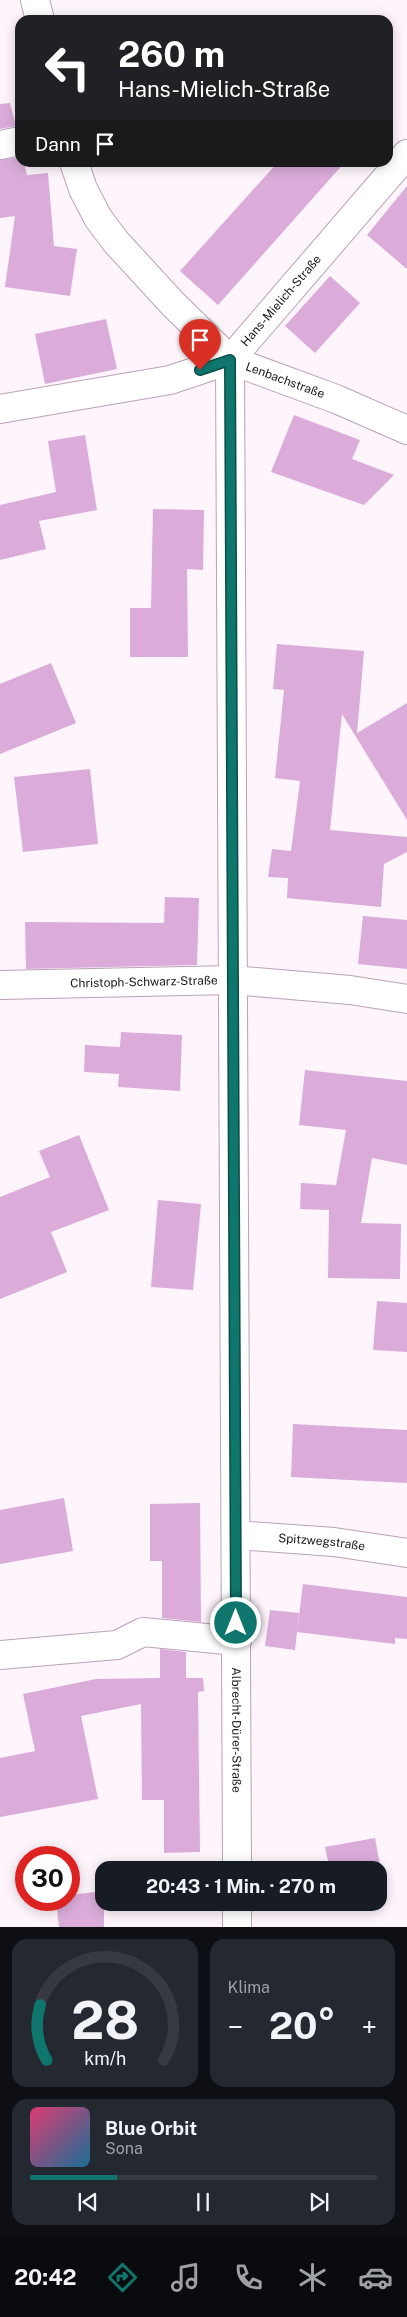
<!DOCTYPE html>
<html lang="de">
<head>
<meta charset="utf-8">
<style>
  :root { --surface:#171b24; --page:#242831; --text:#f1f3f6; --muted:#9ea1a6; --line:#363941; --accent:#0f766e }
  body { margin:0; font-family:"Public Sans",sans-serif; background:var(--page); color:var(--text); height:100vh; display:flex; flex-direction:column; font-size:19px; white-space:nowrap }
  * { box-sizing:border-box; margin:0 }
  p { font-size:16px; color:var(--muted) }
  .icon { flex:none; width:28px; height:28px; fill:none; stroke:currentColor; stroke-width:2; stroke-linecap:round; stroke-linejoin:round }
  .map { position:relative; height:1927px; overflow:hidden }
  .sheet { display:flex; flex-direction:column; gap:12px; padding:12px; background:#0d0f14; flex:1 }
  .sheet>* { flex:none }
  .guide { position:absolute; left:15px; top:15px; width:378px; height:152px; border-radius:15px; box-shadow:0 2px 12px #0003; background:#202124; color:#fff; overflow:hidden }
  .speed { position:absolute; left:15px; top:1846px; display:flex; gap:10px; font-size:25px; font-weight:700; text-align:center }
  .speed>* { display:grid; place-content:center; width:65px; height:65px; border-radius:50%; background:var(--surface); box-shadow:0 2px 12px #0003; line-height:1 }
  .speed .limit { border:8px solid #d22; background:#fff; color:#111 }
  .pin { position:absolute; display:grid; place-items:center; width:42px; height:42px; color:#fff; margin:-51px -21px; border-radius:50% 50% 50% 0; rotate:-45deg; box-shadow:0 0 5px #0007 }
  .pin .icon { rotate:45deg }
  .me { position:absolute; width:55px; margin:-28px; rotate:0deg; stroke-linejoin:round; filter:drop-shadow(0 0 4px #0008) }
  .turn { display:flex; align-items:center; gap:18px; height:105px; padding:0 20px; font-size:22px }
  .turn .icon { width:65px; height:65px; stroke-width:2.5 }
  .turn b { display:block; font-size:35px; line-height:42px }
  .then { display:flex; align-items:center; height:48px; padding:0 20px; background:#0003; gap:10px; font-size:19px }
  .big { font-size:38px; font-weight:700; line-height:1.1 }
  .sheet .tile { flex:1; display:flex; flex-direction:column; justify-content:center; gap:8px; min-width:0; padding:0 18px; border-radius:15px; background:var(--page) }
  .sheet .dial { align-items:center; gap:0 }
  .dial svg { height:130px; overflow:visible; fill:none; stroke:var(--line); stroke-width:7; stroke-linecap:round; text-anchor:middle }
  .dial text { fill:var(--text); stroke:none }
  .song { display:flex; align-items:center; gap:15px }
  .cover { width:60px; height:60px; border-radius:8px; background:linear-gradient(135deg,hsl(340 70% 55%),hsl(200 70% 35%)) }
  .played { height:5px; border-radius:2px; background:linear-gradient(90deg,var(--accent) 25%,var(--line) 25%) }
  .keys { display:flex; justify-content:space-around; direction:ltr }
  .heat { display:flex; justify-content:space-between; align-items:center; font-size:28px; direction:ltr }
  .sheet .tiles { flex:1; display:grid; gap:12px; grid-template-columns:1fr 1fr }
  .tile:last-child { grid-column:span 2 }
  .trip { position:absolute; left:95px; top:1861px; width:292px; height:50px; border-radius:15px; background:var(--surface); box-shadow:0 2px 12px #0003; font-weight:700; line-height:50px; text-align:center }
  .tabs { display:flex; height:80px; justify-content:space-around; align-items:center; background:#090b0e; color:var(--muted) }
  .tabs .icon { width:35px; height:35px }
  .tabs .current { color:var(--accent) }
  .tabs b { font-size:22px; color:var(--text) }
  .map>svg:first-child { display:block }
</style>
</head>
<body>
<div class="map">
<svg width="407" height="1927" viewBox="0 0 407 1927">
  <rect width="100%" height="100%" fill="#fdf4fc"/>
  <!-- building -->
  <path fill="#dbacd9" d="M10 103 16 126 0 129V104Z
    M20 157V162H24L27 175 48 173 54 246 77 249 70 296 5 287 15 216 0 218V160Z
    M278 162H345L218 305 180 271Z
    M407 186V269L367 235Z
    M330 276 360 303 315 353 285 326Z
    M106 319 117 369 45 384 35 334Z
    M294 415 360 440 352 459 394 475 364 505 271 472Z
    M85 435 97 510 39 521 46 549 0 560V505L56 492 48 441Z
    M153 509 204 510 203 570 187 569 188 657H130V608H151Z
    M277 644 364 651 357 733 407 703V820L342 714 330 830 407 837V852L384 864 381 907 287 898 288 878 268 877 272 849 291 851 300 781 275 778 284 690 273 689Z
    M51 663 76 723 0 754V684Z
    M90 769 98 844 23 852 14 777Z
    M165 897 199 898 197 965 26 969 25 922 164 923Z
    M363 916 407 920V969L358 964Z
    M121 1032 182 1035 180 1091 118 1087 119 1074 84 1072 85 1045 120 1047Z
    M305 1070 407 1081V1165L372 1158 361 1223 401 1224 400 1279 328 1278 329 1210 300 1209 301 1183 336 1185 346 1130 299 1125Z
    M79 1135 109 1210 51 1232 67 1272 0 1299V1197L50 1177 39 1151Z
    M158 1200 201 1204 193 1290 151 1287Z
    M377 1301 407 1303V1352L373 1350Z
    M293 1424 407 1430V1483L291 1477Z
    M64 1498 73 1551 0 1564V1510Z
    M200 1503 201 1622 162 1618V1561H150V1504Z
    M303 1584 407 1597V1639L395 1638V1644L297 1632Z
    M270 1610 299 1613 295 1650 265 1646Z
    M160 1649 186 1652V1678H203L204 1691 198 1692 200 1852 164 1853V1800H142L141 1704 81 1716 98 1799 0 1817V1758L35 1751 23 1694 96 1679 160 1678Z
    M375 1838 381 1870H330L325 1847Z
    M104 1891V1927H59L56 1900H69V1895Z"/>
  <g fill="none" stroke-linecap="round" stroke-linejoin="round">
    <defs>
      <g id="minor">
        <path d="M35 0 40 20"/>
        <path d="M0 145 20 141"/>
        <path id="s1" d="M74 162 83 189 98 218 116 242 173 304 230 360 336 399 407 430"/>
        <path id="s2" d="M230 360 237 1870"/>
        <path id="s3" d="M0 409 170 380 230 360 407 154"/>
        <path id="s4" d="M0 985 232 980 350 990 407 999"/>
        <path id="s5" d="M236 1535 334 1542 407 1553"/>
        <path d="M0 1655 117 1645 143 1632 237 1641"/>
        <path d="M237 1902V1927"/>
      </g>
    </defs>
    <!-- minor casing -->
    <use href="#minor" stroke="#b9a3b7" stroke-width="30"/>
    <!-- minor -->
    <use href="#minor" stroke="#fff" stroke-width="28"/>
  </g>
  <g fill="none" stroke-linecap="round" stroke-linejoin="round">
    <defs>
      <path id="route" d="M200 370 230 360 236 1623"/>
    </defs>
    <!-- route casing -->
    <use href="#route" stroke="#0a4d48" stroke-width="12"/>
    <!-- route -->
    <use href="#route" stroke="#0f766e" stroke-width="9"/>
  </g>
  <g text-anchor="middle" stroke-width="5" stroke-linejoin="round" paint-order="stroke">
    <!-- street labels -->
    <g font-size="12" fill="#1d151c" stroke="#fdf4fc">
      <text dy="4" stroke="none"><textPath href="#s3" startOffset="314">Hans-Mielich-Straße</textPath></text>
      <text dy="4" stroke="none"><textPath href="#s1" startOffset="314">Lenbachstraße</textPath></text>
      <text dy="4" stroke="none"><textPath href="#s4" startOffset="144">Christoph-Schwarz-Straße</textPath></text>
      <text dy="4" stroke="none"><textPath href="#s5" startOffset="86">Spitzwegstraße</textPath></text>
      <text dy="4" stroke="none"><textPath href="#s2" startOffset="1370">Albrecht-Dürer-Straße</textPath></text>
    </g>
  </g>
</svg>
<div class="speed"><div class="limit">30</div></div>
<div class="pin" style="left:200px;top:370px;background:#d93025"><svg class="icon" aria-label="arrive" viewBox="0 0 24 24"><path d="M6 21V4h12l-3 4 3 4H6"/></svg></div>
<svg class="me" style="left:236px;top:1623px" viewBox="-20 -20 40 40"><circle r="17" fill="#0f766e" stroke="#fff" stroke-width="3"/><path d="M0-11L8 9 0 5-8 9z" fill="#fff"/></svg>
<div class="trip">20:43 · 1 Min. · 270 m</div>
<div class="guide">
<div class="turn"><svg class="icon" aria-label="left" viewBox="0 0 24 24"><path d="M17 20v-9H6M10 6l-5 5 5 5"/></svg><div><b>260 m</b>Hans-Mielich-Straße</div></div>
<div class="then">Dann<svg class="icon" aria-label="arrive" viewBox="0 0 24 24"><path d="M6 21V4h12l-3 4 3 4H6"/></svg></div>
</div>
</div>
<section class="sheet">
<div class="tiles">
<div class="tile dial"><svg viewBox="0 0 100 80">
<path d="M14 69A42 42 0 1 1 86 69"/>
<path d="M14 69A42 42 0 0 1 10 35" stroke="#0f766e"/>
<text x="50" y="56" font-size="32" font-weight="700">28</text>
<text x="50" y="72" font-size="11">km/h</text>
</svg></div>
<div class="tile"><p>Klima</p>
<div class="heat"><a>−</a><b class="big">20°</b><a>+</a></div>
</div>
<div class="tile">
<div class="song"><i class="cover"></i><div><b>Blue Orbit</b><p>Sona</p></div></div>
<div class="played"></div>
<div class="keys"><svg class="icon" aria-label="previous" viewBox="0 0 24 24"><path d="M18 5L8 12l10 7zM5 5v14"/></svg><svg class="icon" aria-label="pause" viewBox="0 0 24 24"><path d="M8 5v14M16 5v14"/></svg><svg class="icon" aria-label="next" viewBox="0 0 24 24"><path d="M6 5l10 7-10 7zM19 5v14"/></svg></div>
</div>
</div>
</section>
<nav class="tabs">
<b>20:42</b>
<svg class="icon current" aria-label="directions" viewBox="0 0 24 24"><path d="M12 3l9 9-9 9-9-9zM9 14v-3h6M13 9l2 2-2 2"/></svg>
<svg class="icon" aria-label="music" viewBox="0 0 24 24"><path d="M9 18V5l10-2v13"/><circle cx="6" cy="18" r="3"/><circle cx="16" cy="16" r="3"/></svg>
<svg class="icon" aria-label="phone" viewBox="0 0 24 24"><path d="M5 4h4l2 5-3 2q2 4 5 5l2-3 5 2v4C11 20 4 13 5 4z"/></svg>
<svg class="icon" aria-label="climate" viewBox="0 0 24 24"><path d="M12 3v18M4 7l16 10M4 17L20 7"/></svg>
<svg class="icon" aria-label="car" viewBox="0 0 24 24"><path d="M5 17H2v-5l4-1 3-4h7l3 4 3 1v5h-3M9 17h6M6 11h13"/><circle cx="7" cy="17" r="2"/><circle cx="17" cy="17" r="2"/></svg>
</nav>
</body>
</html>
